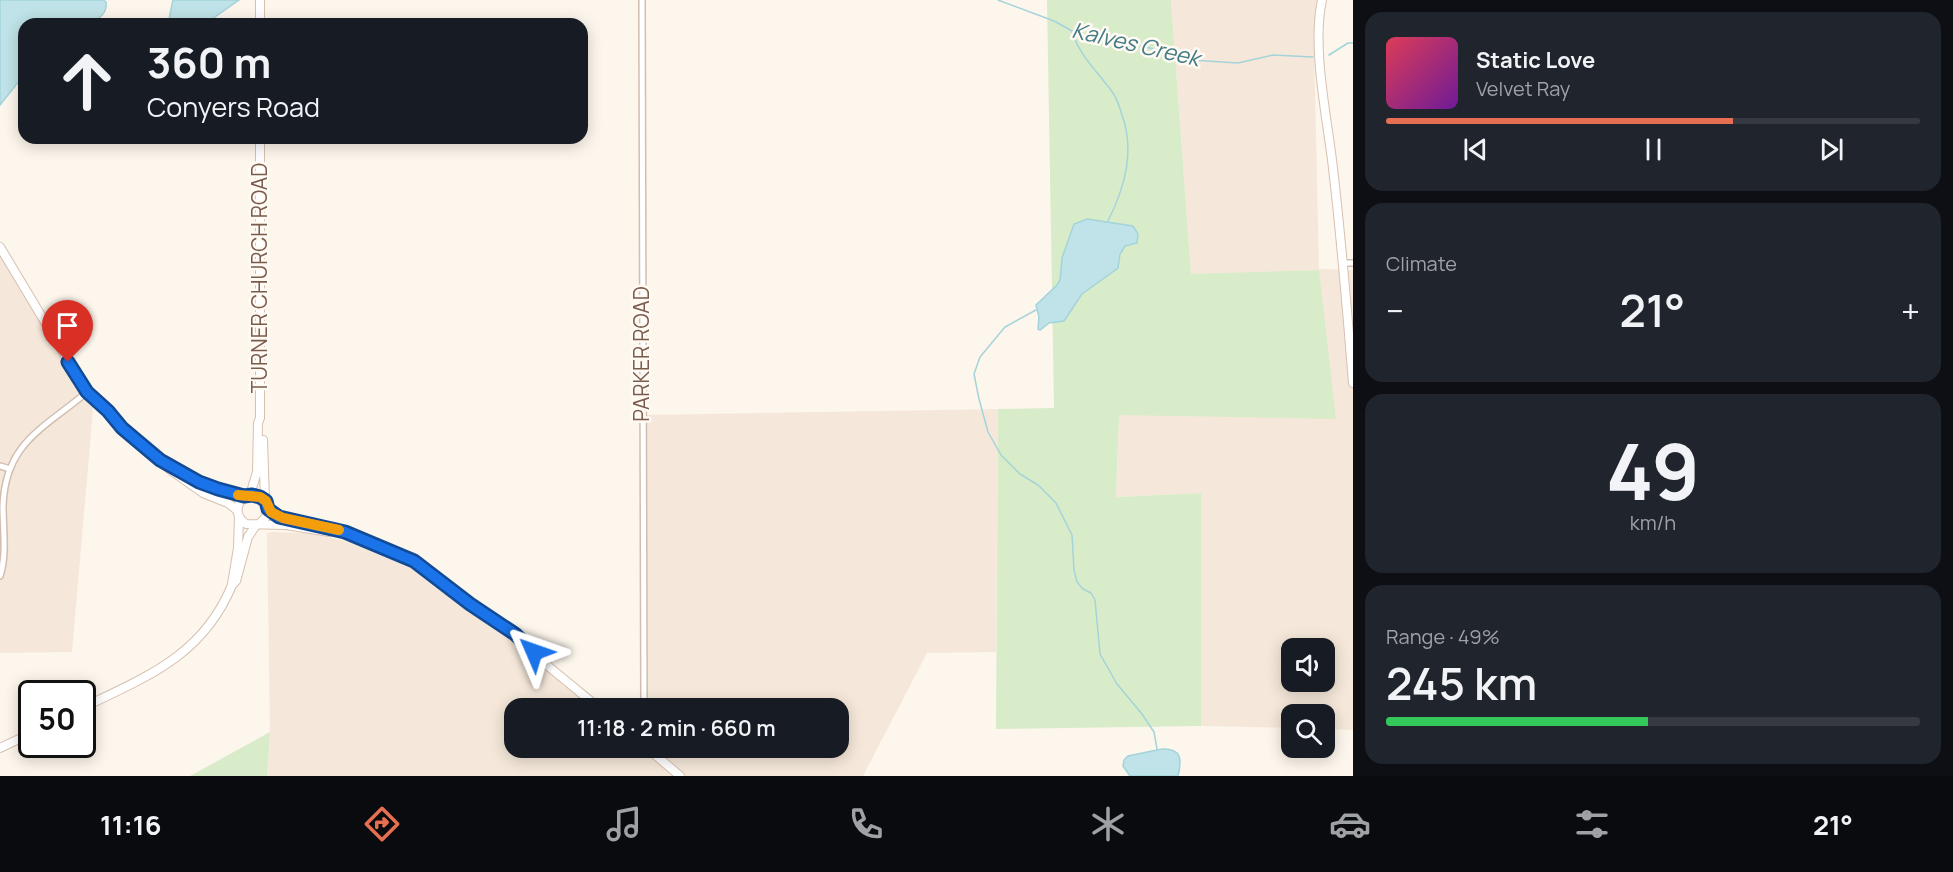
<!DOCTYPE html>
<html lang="en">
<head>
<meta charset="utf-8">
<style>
  :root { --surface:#171b24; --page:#20242c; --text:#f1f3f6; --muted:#9ea1a6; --line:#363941; --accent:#e76f51 }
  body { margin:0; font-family:Manrope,sans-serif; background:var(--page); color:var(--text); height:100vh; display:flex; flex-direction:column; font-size:22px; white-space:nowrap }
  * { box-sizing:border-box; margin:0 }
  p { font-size:20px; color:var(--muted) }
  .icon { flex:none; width:33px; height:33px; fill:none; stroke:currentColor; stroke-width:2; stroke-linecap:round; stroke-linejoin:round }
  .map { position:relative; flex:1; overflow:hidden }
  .side { display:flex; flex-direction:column; gap:12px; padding:12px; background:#0d0f14; width:600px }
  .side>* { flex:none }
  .banner { position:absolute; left:18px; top:18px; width:570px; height:126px; border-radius:18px; box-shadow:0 3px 15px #0003; background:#171b24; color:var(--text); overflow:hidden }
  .buttons { position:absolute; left:1281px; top:638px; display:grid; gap:12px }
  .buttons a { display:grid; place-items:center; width:54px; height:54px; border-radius:12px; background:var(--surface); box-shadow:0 3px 15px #0003; font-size:30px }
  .speed { position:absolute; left:18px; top:680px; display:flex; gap:12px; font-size:30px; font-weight:700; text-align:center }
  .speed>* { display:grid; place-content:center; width:78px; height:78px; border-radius:50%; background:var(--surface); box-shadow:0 3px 15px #0003; line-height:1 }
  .speed .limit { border:3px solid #111; border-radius:9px; background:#fff; color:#111 }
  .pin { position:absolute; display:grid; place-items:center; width:51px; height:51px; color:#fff; margin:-62px -26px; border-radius:50% 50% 50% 0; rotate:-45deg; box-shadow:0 0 6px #0007 }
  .pin .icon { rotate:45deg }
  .me { position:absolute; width:66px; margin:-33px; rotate:313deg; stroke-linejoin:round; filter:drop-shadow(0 0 4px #0008) }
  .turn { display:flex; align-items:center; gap:21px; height:126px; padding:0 30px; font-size:27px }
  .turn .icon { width:78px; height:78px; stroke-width:2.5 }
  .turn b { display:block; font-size:42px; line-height:51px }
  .big { font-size:45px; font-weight:600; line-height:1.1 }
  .side .widget { flex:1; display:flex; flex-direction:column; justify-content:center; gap:9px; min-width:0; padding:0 21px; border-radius:18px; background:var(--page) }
  .side .dial { align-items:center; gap:0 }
  .dial b { font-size:78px; line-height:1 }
  .song { display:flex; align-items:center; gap:18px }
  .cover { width:72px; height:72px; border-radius:9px; background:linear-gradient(135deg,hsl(350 70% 55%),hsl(280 70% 35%)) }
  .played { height:6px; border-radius:3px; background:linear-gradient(90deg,var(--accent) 65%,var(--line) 65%) }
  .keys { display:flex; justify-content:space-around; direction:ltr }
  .heat { display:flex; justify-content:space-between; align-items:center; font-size:33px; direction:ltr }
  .charge { height:9px; border-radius:4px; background:linear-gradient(90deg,#34c759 49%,var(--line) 0) }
  .trip { position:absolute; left:504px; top:698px; width:345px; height:60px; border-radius:18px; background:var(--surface); box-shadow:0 3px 15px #0003; font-weight:600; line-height:60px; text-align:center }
  .tab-bar { display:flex; height:96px; justify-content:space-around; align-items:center; background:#090b0e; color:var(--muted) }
  .tab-bar .icon { width:42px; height:42px }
  .tab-bar .selected { color:var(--accent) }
  .tab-bar b { font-size:27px; color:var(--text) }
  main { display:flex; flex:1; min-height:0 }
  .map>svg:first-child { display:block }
</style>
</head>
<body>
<main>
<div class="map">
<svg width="1353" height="776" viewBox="0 0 1353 776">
  <rect width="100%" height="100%" fill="#fdf6ec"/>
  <!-- residential -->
  <path fill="#f5e8da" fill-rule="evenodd" d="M1171 0H1326L1314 43 1319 269 1353 270V730L1325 729 1324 714H1292L1291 728 1201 726V493L1116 497 1119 415 1319 270 1191 275ZM1292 648H1324V681H1292Z
    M0 244 94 398 72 652 0 653Z
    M998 409 996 652 927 653 863 776H267L270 732 267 533 272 532 309 533 370 547 446 582 608 708H514V747H838V708H645L643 415Z"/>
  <!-- green -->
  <path fill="#d8ecc9" d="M1047 0H1171L1191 274 1319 270 1336 419 1119 415 1116 497 1201 493V726L996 729 998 409 1054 408Z
    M270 732 267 776H190Z"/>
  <!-- water -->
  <path fill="#bfe3e8" stroke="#a5d3da" stroke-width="1.5" d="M0 0H103L106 2C108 14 97 21 86 24 74 27 38 24 24 24V75L0 105Z
    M173 0H239L205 24H168Z
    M1087 219 1133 226 1138 234 1137 243 1125 246 1120 254 1118 268 1082 294 1064 321 1049 323 1040 330 1038 329 1039 317 1036 305 1057 285 1060 280 1062 258 1074 224Z
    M1162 749C1182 748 1182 760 1178 776H1130L1123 766 1124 760 1128 756Z"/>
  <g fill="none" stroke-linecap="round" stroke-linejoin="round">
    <!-- stream -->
    <path stroke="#a5d3da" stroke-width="1.5" d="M998 0 1054 21 1072 31 1088 29 1115 38 1191 60 1238 63 1273 55 1313 57
      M1072 32C1081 58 1098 72 1113 93 1117 99 1120 108 1122 115 1135 151 1125 187 1108 221
      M1329 55 1348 43H1353
      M1036 310 1005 327 980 357 974 374 979 399 988 432 1001 455 1020 474 1038 485 1056 503 1072 535 1074 570 1077 582 1083 589 1091 593 1095 600 1100 654 1117 684 1142 714 1154 732 1157 749"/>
    <defs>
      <path id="street" d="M642 0 644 708
        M1344 263H1353
        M0 466 10 469
        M0 576C7 555 3 529 3 506 5 442 45 428 87 392"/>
      <path id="secondary" d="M260 0V24
        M1322 0C1312 46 1326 112 1332 160 1341 234 1347 308 1353 383
        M0 247 87 392 108 411 122 428 169 469 203 493 228 503 237 510
        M263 440 265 501
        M168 463 207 485 247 496
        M250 495 257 472 258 423 260 418V138
        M268 509 283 518 345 532 414 561 470 604 515 634 548 666 599 708
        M260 523 266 517 267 505C253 480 223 508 246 524L286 525 329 532
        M232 584 238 548 239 517
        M82 708C146 677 203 656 232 585L236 581 248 537 256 525
        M646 747 680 776
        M0 748 32 733"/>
    </defs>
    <!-- street casing -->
    <use href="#street" stroke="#d1beb0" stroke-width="8"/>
    <!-- secondary casing -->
    <use href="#secondary" stroke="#d6c0b0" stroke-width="10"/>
    <!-- street -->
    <use href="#street" stroke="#fff" stroke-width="5"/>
    <!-- secondary -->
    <use href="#secondary" stroke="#fff" stroke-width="8"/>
  </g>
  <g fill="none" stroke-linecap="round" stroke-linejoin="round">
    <defs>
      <path id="route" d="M68 362 87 392 108 411 122 428 160 460 199 482 218 489 244 496 252 495 260 497 266 501 268 509 279 517 345 532 414 561 470 604 515 634 534 652"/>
    </defs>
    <!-- route casing -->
    <use href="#route" stroke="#114b97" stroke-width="15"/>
    <!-- route -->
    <use href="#route" stroke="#1a73e8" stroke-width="10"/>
    <!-- slow -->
    <path stroke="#f59e0b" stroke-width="10" d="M238 495 260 497 266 501 271 512 283 518 339 530"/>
  </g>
  <g text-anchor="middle" stroke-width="5" stroke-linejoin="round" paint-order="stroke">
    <!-- street labels -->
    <g font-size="21" fill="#7a5c4d" stroke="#fffaf3">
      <text transform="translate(260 278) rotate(-90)" y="7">TURNER CHURCH ROAD</text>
      <text transform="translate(642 354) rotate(-90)" y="7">PARKER ROAD</text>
    </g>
    <!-- water labels -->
    <g font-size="22" font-style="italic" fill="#437c86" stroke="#fffaf3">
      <text transform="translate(1136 44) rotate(13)" y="8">Kalves Creek</text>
    </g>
  </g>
</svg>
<div class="buttons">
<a><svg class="icon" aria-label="sound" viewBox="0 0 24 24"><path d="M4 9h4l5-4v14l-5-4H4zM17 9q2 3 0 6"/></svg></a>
<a><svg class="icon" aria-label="search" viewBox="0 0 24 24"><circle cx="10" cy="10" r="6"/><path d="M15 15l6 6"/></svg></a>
</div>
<div class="speed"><div class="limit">50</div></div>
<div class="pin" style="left:68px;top:362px;background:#d93025"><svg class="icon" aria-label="arrive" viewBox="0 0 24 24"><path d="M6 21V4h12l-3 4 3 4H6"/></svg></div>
<svg class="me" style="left:534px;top:652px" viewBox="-20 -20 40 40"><path d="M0-17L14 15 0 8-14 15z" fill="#1a73e8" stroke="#fff" stroke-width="4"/></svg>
<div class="trip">11:18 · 2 min · 660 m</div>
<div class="banner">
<div class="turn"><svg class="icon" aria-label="ahead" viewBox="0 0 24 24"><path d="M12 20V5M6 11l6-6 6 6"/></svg><div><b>360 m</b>Conyers Road</div></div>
</div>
</div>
<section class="side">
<div class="widget">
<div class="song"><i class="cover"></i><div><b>Static Love</b><p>Velvet Ray</p></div></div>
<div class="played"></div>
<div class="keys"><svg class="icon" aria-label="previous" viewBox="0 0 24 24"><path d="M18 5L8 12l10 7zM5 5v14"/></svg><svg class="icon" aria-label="pause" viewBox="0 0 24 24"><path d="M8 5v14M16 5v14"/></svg><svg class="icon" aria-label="next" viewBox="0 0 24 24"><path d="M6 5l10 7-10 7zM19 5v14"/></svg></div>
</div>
<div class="widget"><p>Climate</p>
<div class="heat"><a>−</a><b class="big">21°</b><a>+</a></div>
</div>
<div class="widget dial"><b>49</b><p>km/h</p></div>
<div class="widget"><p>Range · 49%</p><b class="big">245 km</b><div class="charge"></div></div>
</section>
</main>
<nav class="tab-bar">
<b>11:16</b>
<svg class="icon selected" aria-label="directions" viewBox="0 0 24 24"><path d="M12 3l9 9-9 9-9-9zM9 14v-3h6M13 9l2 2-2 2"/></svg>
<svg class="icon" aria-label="music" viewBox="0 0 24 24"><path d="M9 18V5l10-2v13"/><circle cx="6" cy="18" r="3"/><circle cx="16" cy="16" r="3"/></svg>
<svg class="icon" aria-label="phone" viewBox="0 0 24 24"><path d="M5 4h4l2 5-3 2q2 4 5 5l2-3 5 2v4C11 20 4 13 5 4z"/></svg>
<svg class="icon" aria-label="climate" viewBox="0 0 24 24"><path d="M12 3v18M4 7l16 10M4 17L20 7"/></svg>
<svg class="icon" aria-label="car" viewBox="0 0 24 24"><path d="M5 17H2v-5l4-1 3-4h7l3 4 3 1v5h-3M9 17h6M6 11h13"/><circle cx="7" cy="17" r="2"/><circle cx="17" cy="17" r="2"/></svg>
<svg class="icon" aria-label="filters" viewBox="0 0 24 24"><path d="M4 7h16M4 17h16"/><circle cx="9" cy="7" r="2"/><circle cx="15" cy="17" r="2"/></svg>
<b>21°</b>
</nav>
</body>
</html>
